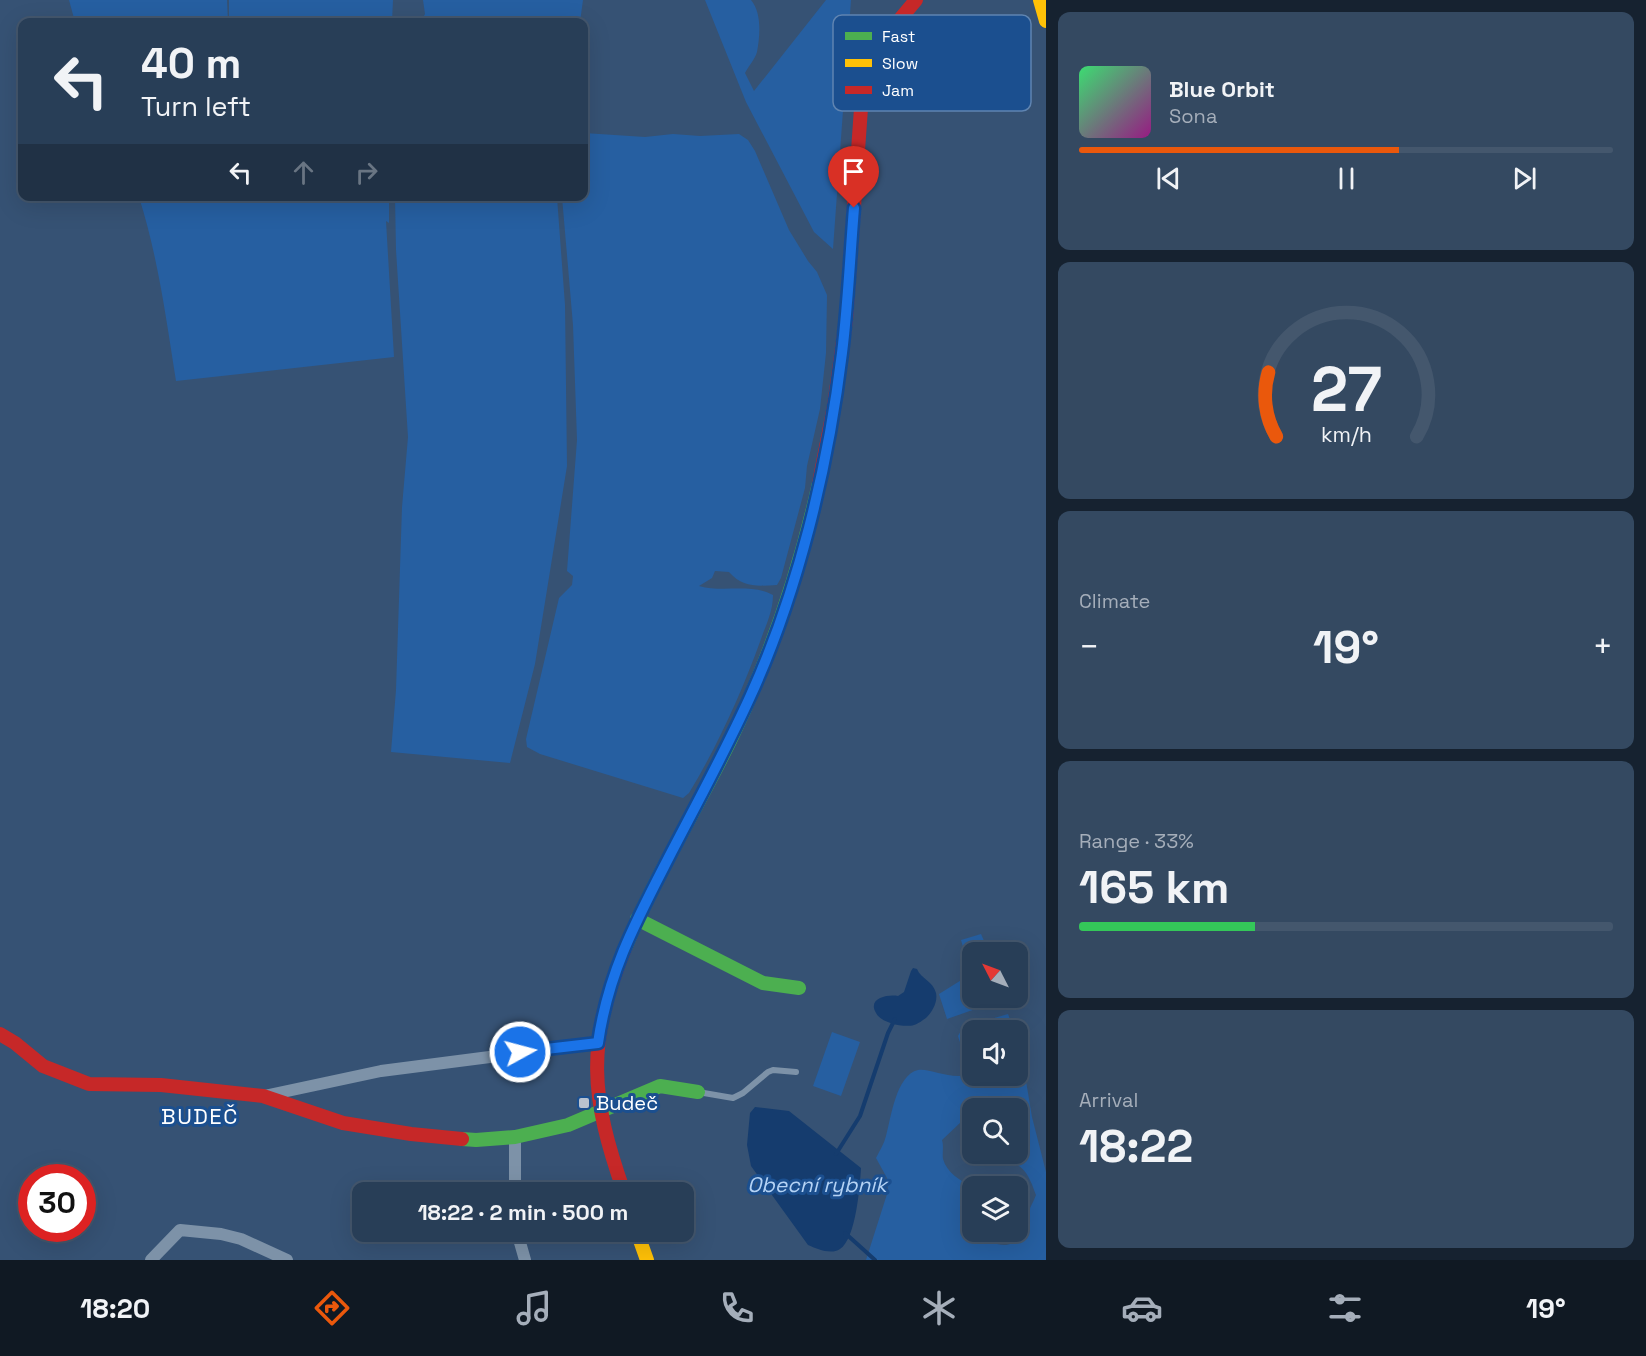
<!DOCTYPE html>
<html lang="en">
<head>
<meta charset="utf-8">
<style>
  :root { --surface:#283e57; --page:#344961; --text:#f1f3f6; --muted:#a5aeba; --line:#44576d; --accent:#ea580c }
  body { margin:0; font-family:"Space Grotesk",sans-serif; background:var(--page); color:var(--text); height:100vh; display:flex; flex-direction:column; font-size:22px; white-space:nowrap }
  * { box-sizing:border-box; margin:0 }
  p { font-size:20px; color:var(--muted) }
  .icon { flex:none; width:33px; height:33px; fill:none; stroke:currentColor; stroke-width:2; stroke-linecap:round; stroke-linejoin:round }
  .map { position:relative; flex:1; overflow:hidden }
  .panel { display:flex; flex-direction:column; gap:12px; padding:12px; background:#162230; width:600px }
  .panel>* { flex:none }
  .guide { position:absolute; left:18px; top:18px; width:570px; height:183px; border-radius:12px; box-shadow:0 6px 24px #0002,0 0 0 2px var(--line); background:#283e57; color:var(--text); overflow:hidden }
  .needle { width:39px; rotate:312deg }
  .buttons { position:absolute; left:962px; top:942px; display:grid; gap:12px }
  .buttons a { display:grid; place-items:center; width:66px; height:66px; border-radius:12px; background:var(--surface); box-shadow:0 6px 24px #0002,0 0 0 2px var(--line); font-size:30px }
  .speed { position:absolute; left:18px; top:1164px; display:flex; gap:12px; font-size:30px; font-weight:700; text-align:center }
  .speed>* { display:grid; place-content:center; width:78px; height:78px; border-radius:50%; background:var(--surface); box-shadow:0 6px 24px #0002,0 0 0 2px var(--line); line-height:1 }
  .speed .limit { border:9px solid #d22; background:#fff; color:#111 }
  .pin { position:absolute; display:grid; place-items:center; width:51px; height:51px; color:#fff; margin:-62px -26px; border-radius:50% 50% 50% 0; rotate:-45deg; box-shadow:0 0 6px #0007 }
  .pin .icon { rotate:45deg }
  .me { position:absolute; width:66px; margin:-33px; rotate:83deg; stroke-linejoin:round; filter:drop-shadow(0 0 4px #0008) }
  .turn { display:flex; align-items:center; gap:21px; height:126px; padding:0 24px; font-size:27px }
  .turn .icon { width:78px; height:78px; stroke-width:2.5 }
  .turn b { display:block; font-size:42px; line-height:51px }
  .lanes { display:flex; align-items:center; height:57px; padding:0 24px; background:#0003; justify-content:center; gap:30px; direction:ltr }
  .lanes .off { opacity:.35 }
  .big { font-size:45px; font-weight:600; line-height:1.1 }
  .panel .card { flex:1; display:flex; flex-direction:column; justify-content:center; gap:9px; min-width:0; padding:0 21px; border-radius:12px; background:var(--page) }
  .panel .dial { align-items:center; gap:0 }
  .dial svg { height:156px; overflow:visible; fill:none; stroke:var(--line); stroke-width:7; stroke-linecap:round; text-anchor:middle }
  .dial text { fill:var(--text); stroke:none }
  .song { display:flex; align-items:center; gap:18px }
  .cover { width:72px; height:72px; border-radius:9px; background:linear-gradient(135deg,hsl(140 70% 55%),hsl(310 70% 35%)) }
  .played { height:6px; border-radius:3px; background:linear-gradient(90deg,var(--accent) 60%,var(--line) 60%) }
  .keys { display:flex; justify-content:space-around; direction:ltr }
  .heat { display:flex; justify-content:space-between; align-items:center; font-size:33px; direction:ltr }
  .charge { height:9px; border-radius:4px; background:linear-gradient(90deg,#34c759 33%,var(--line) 0) }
  .trip { position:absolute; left:352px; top:1182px; width:342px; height:60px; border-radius:12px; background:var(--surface); box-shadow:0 6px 24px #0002,0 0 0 2px var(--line); font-weight:600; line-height:60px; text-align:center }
  .tabs { display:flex; height:96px; justify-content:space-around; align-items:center; background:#101923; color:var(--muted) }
  .tabs .icon { width:42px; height:42px }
  .tabs .active { color:var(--accent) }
  .tabs b { font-size:27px; color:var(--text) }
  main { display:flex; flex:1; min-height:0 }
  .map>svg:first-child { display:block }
</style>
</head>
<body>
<main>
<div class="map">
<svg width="1046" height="1260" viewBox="0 0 1046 1260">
  <rect width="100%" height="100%" fill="#365274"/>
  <!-- green -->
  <path fill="#265fa1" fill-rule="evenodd" d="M69 0H227L228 22H75Z
    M229 0H393L392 22H229Z
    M423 0H583L580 22H421L425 14Z
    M705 0H751C762 13 760 36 757 52 755 59 748 67 745 73L754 91 826 0H851L833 249 814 232 746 102Z
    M584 133 645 137 673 134 700 136 739 134 748 140 755 151 789 230 808 261 817 272 827 295 826 353 820 409 807 466 805 488 781 578 777 585C757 586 743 588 729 572L715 571 712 578 699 586C722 593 751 583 773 595 773 611 766 625 761 639 742 692 718 745 689 793L683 798 540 754 527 747 526 739 559 598 572 585 573 576 567 571 577 440 573 325 562 197 584 196Z
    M139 197H389V223L386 221 394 357 176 381C166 318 158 257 139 197Z
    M395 197H557L565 305 567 466 535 664 510 763 391 752 396 690 402 507 408 437 396 250Z
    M981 934 989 952H972V998H1007L947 1019 939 994 971 974 961 940Z
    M1008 1014 1014 1030H972V1076H1017L1018 1033 1032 1117 1046 1172V1260H866L888 1191 887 1178 876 1158C880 1150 884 1144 886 1136 891 1118 896 1075 918 1070 927 1068 946 1077 960 1076 976 1060 962 1053 958 1036L963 1027ZM972 1108H1017V1154H995L1004 1166C1023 1157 1031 1181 1036 1195 1034 1201 1014 1241 1012 1243 1007 1246 1002 1245 997 1244L993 1238 992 1232H972V1187C960 1180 947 1173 943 1159 942 1153 944 1147 942 1140L961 1122 972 1123Z
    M832 1032 860 1042 841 1096 813 1086Z"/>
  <!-- water -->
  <path fill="#153c6e" d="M913 968 917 969C921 979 933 981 936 993 938 1002 932 1012 926 1018 923 1020 918 1024 914 1025 904 1028 881 1023 876 1013 867 998 888 994 898 996L904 992 911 971Z
    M755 1107 789 1111 861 1168C860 1185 856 1239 840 1249 831 1255 817 1249 808 1245L751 1166 747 1145 750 1113Z"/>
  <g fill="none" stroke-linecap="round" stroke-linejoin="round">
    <!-- stream -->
    <path stroke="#153c6e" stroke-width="4" d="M836 1154 860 1116 888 1033 895 1019
      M845 1233 875 1260"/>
    <!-- lane -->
    <path stroke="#7d92a8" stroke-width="6" d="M698 1092 733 1098 743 1093 768 1072 773 1070 796 1072"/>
    <!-- street -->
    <path stroke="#7d92a8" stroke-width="12" d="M264 1096 381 1071 598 1043
      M515 1192V1137
      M517 1232 525 1260
      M151 1260 180 1230 221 1234 241 1239 287 1260"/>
    <!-- fast -->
    <path stroke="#4caf50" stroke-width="14" d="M637 919 763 983 799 988
      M625 948C655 877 696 810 730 741 770 658 799 573 819 483
      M462 1139 476 1140 515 1137 568 1125 660 1086 698 1092"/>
    <!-- slow -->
    <path stroke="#ffc107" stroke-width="14" d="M1040 0 1046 21
      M637 1232 647 1260"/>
    <!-- jam -->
    <path stroke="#c62828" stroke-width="14" d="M819 483 834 406 846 320 863 80 885 37 916 0
      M0 1034 15 1043 43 1066 89 1084 161 1085 263 1096 343 1123 411 1134 462 1139
      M624 1192C590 1095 586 1044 625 948"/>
  </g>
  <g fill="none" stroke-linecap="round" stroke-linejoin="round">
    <defs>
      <path id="route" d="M520 1052 598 1043C608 973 636 921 668 859 696 805 725 752 750 697 798 592 828 468 842 353 848 305 850 257 854 208"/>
    </defs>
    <!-- route casing -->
    <use href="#route" stroke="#114b97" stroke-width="15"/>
    <!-- route -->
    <use href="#route" stroke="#1a73e8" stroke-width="10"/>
  </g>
  <!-- markers -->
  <rect fill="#b9c2ce" stroke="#1b4f8f" stroke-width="2" x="578" y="1097" width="12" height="12" rx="3"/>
  <g text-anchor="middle" stroke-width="6" stroke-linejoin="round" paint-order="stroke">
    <!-- poi labels -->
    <g font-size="20" fill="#fff" stroke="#1b4f8f" text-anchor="start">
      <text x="596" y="1110">Budeč</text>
    </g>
    <!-- water labels -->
    <g font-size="21" font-style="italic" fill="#b5d3f5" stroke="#1b4f8f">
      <text x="817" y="1192">Obecní rybník</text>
    </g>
    <!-- quarter labels -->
    <g font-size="22" letter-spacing="1.5" fill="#fff" stroke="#1b4f8f">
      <text x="200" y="1124">BUDEČ</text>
    </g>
  </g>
  <!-- legend -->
  <rect x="833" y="15" width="198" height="96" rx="9" fill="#1b4f8f" stroke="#5f84b1" stroke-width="1.5"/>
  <rect x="845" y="32" width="27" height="8" fill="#4caf50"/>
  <rect x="845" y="59" width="27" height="8" fill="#ffc107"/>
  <rect x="845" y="86" width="27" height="8" fill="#c62828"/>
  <g font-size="16" fill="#fff">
    <text x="882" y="42">Fast</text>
    <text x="882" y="69">Slow</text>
    <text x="882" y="96">Jam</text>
  </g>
</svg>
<div class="buttons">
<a><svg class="needle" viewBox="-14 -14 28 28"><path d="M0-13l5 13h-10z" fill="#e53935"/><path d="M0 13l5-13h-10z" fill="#a5aeba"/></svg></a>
<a><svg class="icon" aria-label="sound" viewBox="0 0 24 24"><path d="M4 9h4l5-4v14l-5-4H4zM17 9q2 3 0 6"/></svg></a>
<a><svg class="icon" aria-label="search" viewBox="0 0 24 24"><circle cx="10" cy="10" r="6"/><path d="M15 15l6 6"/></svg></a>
<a><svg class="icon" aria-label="layers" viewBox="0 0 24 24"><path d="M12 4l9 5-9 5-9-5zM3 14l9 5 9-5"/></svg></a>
</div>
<div class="speed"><div class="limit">30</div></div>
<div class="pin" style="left:854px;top:208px;background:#d93025"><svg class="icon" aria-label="arrive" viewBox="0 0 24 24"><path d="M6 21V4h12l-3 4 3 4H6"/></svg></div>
<svg class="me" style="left:520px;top:1052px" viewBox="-20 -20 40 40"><circle r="17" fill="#1a73e8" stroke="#fff" stroke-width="3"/><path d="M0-11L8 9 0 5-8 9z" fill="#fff"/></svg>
<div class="trip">18:22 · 2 min · 500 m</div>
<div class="guide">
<div class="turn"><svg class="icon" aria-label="left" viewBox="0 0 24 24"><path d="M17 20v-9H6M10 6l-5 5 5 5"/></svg><div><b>40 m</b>Turn left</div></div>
<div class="lanes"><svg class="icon" aria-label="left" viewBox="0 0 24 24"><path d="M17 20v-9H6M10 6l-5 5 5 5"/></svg><svg class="icon off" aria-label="ahead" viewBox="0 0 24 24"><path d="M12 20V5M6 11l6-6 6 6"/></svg><svg class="icon off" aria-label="right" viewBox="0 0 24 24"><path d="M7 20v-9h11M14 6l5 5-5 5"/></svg></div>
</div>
</div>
<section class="panel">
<div class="card">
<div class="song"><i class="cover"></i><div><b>Blue Orbit</b><p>Sona</p></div></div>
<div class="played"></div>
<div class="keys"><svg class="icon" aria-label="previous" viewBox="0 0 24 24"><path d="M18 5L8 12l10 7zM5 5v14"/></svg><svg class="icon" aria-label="pause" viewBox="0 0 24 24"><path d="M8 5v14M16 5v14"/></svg><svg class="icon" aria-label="next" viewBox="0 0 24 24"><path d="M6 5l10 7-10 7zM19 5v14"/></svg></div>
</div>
<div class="card dial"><svg viewBox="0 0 100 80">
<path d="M14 69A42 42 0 1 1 86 69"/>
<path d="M14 69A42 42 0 0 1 10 36" stroke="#ea580c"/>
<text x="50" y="56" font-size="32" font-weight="700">27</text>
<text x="50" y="72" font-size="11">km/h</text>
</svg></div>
<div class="card"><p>Climate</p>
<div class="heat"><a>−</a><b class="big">19°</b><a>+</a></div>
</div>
<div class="card"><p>Range · 33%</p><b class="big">165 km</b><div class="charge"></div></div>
<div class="card"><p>Arrival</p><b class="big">18:22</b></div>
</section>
</main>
<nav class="tabs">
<b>18:20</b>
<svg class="icon active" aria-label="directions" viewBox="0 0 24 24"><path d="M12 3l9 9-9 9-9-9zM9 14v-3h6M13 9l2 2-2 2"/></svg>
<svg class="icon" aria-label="music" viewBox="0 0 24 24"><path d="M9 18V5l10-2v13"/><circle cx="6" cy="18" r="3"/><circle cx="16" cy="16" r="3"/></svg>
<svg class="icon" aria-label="phone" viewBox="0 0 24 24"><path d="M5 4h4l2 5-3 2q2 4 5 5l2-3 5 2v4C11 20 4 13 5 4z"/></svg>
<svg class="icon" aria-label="climate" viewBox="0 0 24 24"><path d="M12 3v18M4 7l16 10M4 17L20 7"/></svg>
<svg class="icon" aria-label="car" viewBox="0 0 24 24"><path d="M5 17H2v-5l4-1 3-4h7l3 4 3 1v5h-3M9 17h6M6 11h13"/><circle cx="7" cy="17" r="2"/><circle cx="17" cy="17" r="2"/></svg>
<svg class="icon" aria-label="filters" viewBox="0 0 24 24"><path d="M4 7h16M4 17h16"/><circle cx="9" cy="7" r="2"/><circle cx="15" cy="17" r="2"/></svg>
<b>19°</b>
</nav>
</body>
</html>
